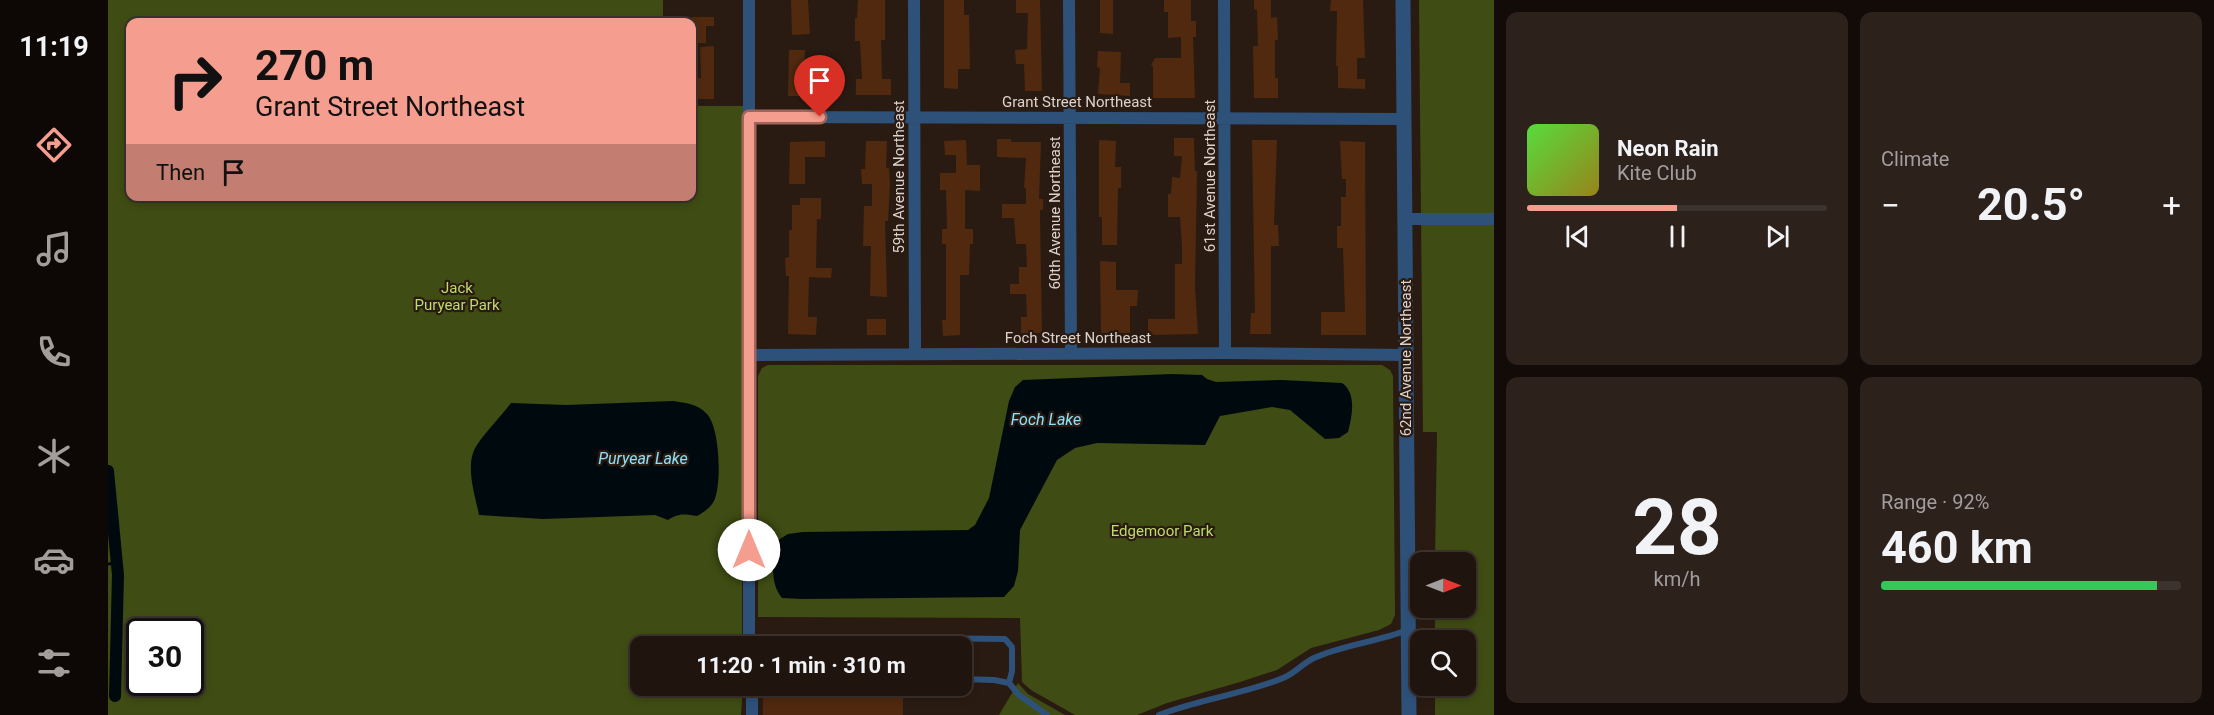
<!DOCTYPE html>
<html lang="en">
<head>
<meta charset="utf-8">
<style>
  :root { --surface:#20140e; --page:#2d211c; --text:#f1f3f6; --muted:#a29e9e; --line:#3d332e; --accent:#f59d8e }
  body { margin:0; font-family:Roboto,sans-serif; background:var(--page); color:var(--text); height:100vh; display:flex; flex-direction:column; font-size:22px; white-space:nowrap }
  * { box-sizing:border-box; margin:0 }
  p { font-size:20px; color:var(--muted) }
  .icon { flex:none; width:33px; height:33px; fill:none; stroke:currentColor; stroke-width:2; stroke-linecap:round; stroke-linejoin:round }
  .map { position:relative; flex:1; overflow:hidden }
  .drawer { display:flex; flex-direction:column; gap:12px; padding:12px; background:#120b08; width:720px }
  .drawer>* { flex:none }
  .top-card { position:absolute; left:18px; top:18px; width:570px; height:183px; border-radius:12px; box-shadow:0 3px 9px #0003,0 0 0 2px var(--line); background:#f59d8e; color:#111; overflow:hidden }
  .needle { width:39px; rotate:90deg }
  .controls { position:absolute; left:1302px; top:552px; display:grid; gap:12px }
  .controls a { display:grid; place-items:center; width:66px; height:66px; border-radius:12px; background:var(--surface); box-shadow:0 3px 9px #0003,0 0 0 2px var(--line); font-size:30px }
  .speed { position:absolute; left:18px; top:618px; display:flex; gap:12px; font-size:30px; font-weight:700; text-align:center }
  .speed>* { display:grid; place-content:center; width:78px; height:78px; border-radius:50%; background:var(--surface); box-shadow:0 3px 9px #0003,0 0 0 2px var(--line); line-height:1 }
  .speed .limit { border:3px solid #111; border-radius:9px; background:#fff; color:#111 }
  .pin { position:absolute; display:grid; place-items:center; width:51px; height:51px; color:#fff; margin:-62px -26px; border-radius:50% 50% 50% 0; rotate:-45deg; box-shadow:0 0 6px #0007 }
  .pin .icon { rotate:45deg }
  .me { position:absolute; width:66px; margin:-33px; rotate:0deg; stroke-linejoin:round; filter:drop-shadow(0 0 4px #0008) }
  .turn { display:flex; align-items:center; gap:21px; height:126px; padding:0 30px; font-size:27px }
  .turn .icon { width:78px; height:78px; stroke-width:2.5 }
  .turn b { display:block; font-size:42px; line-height:51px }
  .then { display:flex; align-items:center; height:57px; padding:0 30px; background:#0003; gap:12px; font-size:22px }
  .big { font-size:45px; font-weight:700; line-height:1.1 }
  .drawer .tile { flex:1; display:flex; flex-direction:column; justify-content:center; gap:9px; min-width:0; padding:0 21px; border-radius:12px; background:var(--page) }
  .drawer .dial { align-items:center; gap:0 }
  .dial b { font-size:78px; line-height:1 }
  .song { display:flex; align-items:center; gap:18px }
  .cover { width:72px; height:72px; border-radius:9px; background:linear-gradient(135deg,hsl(110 70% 55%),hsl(50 70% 35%)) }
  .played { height:6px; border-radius:3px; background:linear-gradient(90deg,var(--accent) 50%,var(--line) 50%) }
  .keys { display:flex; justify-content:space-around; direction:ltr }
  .heat { display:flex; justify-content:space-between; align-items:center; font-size:33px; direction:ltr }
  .charge { height:9px; border-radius:4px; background:linear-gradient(90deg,#34c759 92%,var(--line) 0) }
  .drawer .tiles { flex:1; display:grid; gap:12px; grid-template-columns:repeat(2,1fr) }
  .trip { position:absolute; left:522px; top:636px; width:342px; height:60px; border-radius:12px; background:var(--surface); box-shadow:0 3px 9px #0003,0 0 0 2px var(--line); font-weight:700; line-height:60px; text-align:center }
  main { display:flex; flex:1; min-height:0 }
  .tabs { display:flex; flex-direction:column; width:108px; justify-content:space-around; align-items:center; background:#0d0806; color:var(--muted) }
  .tabs .icon { width:42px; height:42px }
  .tabs .current { color:var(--accent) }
  .tabs b { font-size:27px; color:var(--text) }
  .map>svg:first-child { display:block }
</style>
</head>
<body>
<main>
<nav class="tabs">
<b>11:19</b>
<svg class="icon current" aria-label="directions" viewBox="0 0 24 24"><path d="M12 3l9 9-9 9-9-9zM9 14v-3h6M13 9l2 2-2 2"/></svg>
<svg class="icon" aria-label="music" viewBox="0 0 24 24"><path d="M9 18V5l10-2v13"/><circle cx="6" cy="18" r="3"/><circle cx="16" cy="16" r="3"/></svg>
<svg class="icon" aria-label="phone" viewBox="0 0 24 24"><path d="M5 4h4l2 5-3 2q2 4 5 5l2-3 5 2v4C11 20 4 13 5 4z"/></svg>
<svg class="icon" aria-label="climate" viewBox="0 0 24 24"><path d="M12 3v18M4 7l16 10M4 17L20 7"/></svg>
<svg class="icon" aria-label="car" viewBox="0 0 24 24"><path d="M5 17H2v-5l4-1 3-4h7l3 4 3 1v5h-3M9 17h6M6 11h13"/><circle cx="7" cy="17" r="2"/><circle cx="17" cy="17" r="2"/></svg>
<svg class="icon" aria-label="filters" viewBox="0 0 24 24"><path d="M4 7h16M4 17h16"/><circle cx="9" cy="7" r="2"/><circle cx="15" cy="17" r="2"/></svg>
</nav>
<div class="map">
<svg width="1386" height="715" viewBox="0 0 1386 715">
  <rect width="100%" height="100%" fill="#2a1b12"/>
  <!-- green -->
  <path fill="#3f4c13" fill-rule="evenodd" d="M0 0H555V22H22V196H584V106H636L637 397 634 519 621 537 625 550 634 555V646H532V686H635L633 715H0ZM32 632H82V682H32Z
    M1311 0H1386V715H1327V686H1358V640H1327V608H1358V562H1327L1329 432H1315Z
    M660 365H1274L1282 370 1285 376 1287 615 1283 624 1271 630 1203 648 1169 670 1132 682 1059 703 1029 715H967L923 690 914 682 912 618 650 617V376L654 368Z
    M910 683 920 694 957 715H891Z"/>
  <!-- water -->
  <path fill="#000a0e" d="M1064 374 1094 375 1099 379 1108 382 1174 380 1234 383C1249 393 1244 417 1240 432L1231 438 1217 439 1182 410 1164 407 1112 416 1097 445 989 443 967 448 949 460 912 530 910 571 906 586 896 597 694 599 674 598C661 582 665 560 669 541L680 534 695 532 860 530 867 525 881 498 901 401 907 387 915 380Z
    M565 401C578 403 590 404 599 414 612 428 614 484 606 501 603 507 595 513 589 516 577 514 570 513 560 520L547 515 435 519 371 515C367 494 356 464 369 445 379 430 392 418 403 403L458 405Z"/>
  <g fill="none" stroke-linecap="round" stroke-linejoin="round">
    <!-- stream -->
    <path stroke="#000a0e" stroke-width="3" d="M0 564 8 563"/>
    <!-- canal -->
    <path stroke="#000a0e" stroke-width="12" d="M0 471 10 575 7 696"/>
  </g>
  <!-- building -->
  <path fill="#50290f" d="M683 0H700L702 34 684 35Z
    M750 0H777V40H773L774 79H783V95H748V79H754L752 41H747V18H749Z
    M836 0H856V15H861L862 69H850V89L836 88Z
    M908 0H932L934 91H917L916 64H908L907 50 919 49 920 13H908Z
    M992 0H1005V34L992 33Z
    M1056 0H1083V21H1088V37H1085L1087 98H1045V66L1043 65 1047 58H1073V37L1060 38V12H1056Z
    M1146 0H1163V18L1169 17 1170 40H1167V78H1170V98H1146L1145 46H1150L1149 10 1146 9Z
    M1223 0H1255L1257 58H1249V79H1257V89L1230 88V66H1228L1229 11H1222Z
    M584 17H606V26H598V43H584Z
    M606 46V99H584V78H593L592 47Z
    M681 50H697L695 96H680Z
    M990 51 1013 52 1012 83H1022V96L990 94 992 68 989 67Z
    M1066 138H1086L1087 171H1089L1087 287 1090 334 1040 335V319H1067V264H1074V246L1072 217H1060V194H1063L1064 177 1072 178 1074 156H1066Z
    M889 139H903V142H933L931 199H935V210H932V218L934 333H913V317H919L918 294H902V284H911V267H919L918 244H908L906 218H894V204H918V188H916L918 158 889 157Z
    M858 140 859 165H872V191L857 190V229H865V244H862L861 275H852V335L835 336 834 320H838V244H834V229H839L838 190H832V173H848V155H837L836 141Z
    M991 140 1008 141 1007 167H1013V188H1010L1009 245H994V217H991Z
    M1144 140H1169L1166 225H1170L1171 246H1163V334H1142L1143 313H1147Z
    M717 141V157H697V184H681L682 142Z
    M758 141H779L778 168H781L782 183 780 221H777L779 297 762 296 763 246H755L756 206H764V184H754L753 169H757Z
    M1232 141 1257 142 1258 335H1213V312H1237L1235 248H1229V226H1233V197H1238V179H1234Z
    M692 198H713V219H709L708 268H724L723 278 701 277 700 317H709L708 335 680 334 681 276H678L677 258 681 257V230H684V205H692Z
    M992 261 1008 262V290H1030L1029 306H1022V333H993Z
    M759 319H778V335H759Z
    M655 686H757V690L795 691V715H655Z"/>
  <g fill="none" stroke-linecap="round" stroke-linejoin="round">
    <!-- service -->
    <path stroke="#2e517a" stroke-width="6" d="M642 637 809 638 813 646
      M809 638 897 639 904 647V671L901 683 886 680 854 679
      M901 683 911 695 939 715
      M1051 715C1091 699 1137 694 1175 678 1186 674 1195 663 1206 658 1235 645 1269 642 1299 630"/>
    <!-- minor -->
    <path stroke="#2e517a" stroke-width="12" d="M806 0 807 354
      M961 0 963 353
      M1116 0 1117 353
      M641 117 1296 119
      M1298 219H1386
      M642 355 1117 353 1298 355
      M641 646V0
      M644 715V686"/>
    <!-- tertiary -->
    <path stroke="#2e517a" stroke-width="15" d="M1295 0 1301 715"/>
  </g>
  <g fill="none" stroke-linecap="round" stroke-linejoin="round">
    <defs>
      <path id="route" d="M641 550V117H712"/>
    </defs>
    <!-- route casing -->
    <use href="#route" stroke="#9f665c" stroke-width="15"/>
    <!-- route -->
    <use href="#route" stroke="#f59d8e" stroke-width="10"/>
  </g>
  <g text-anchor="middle" stroke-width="4.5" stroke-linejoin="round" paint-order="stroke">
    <!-- street labels -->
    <g font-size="15" fill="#ddd3cd" stroke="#2a1b12">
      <text x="969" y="107">Grant Street Northeast</text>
      <text transform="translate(1102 176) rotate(-90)" y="5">61st Avenue Northeast</text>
      <text transform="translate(791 177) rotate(-90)" y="5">59th Avenue Northeast</text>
      <text transform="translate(947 213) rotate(-90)" y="5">60th Avenue Northeast</text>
      <text x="970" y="343">Foch Street Northeast</text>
      <text transform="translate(1298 358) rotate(-90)" y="5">62nd Avenue Northeast</text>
    </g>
    <!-- park labels -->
    <g font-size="15" fill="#bedc69" stroke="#2a1b12">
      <text x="349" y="293">Jack<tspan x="349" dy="17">Puryear Park</tspan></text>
      <text x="1054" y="536">Edgemoor Park</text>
    </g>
    <!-- water labels -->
    <g font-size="16" font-style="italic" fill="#8ee0f9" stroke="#2a1b12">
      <text x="938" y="425">Foch Lake</text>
      <text x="535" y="464">Puryear Lake</text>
    </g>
  </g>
</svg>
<div class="controls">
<a><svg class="needle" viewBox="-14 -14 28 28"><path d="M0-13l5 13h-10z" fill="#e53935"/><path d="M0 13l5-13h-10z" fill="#a29e9e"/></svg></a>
<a><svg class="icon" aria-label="search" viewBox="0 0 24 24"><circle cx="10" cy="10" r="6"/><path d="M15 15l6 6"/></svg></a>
</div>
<div class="speed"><div class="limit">30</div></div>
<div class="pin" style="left:712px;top:117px;background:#d93025"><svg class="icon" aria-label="arrive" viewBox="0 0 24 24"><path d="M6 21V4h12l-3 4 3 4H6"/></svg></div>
<svg class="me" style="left:641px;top:550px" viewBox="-20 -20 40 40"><circle r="19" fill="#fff"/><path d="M0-13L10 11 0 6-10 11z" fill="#f59d8e"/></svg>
<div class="trip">11:20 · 1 min · 310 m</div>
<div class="top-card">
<div class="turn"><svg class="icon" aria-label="right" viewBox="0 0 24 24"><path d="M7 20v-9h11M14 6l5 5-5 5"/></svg><div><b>270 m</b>Grant Street Northeast</div></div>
<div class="then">Then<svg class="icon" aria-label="arrive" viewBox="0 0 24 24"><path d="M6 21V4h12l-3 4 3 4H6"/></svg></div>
</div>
</div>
<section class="drawer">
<div class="tiles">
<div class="tile">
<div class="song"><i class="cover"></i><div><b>Neon Rain</b><p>Kite Club</p></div></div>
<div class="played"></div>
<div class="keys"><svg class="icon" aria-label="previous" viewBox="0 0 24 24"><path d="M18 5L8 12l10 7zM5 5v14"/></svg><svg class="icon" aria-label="pause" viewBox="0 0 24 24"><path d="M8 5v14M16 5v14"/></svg><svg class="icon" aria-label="next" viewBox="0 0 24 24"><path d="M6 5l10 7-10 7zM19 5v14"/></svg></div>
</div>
<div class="tile"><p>Climate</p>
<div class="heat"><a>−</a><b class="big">20.5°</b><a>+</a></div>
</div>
<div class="tile dial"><b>28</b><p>km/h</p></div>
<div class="tile"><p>Range · 92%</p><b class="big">460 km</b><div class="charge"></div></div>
</div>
</section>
</main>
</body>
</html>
